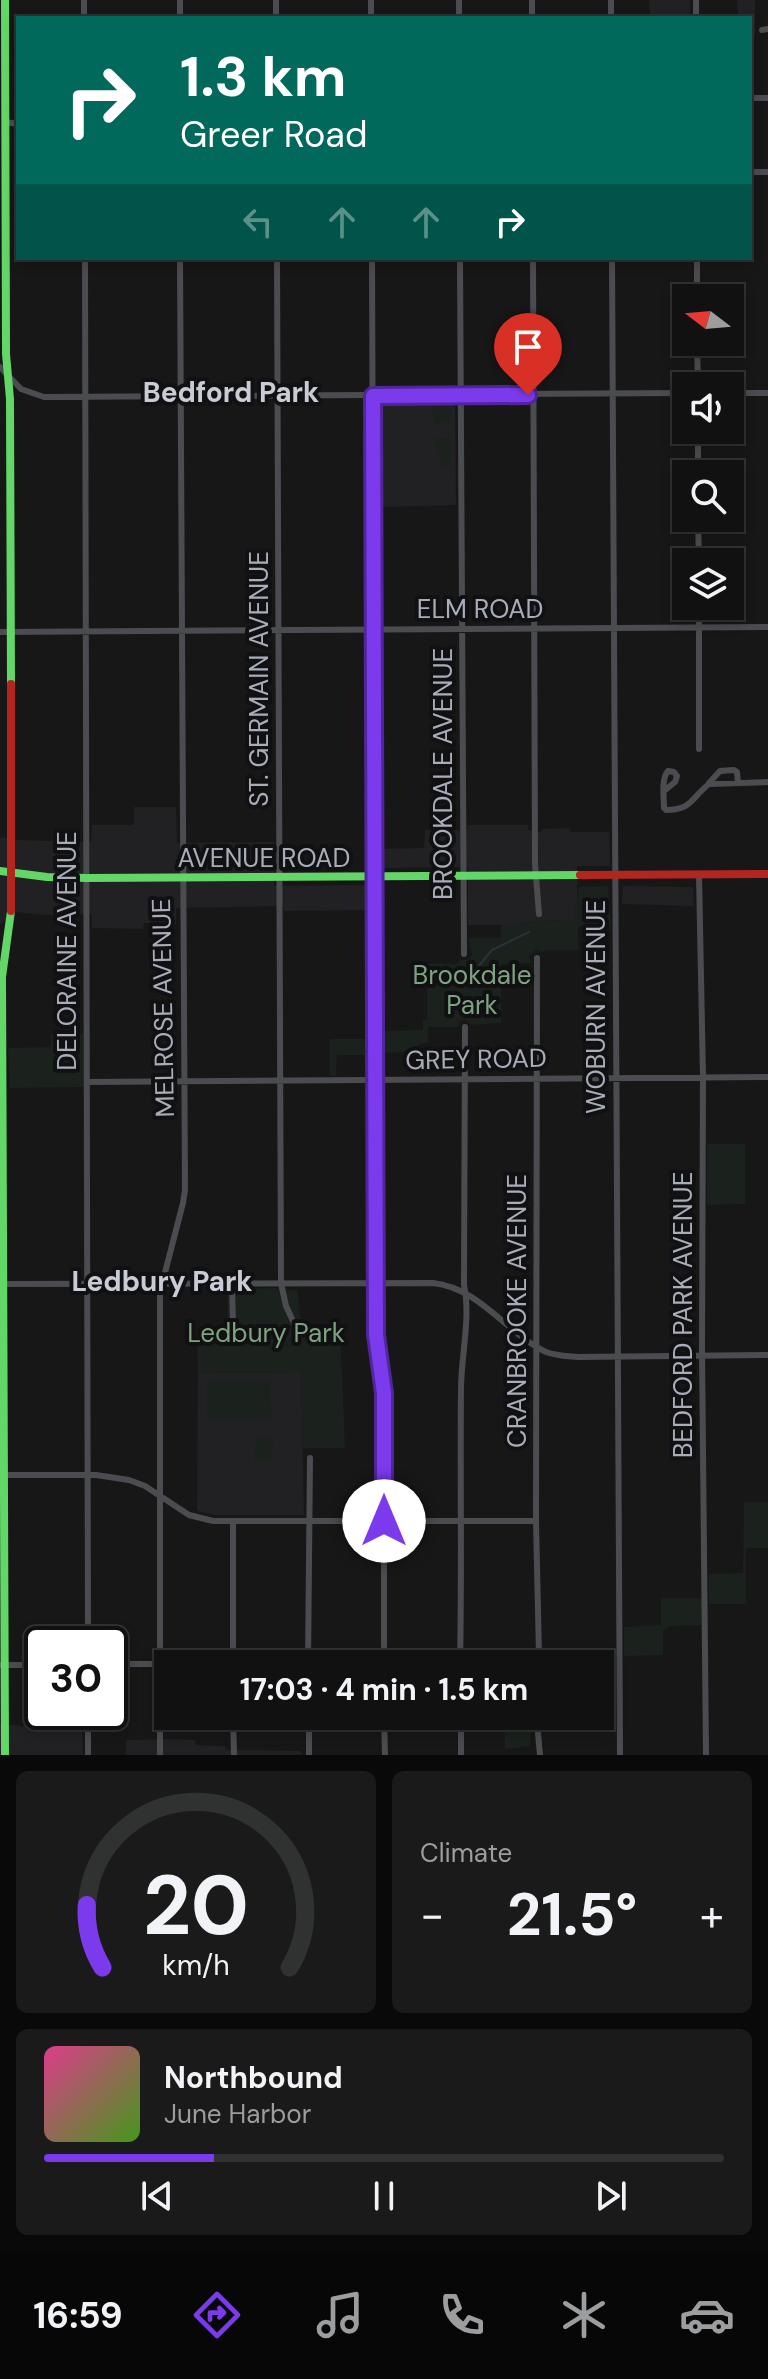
<!DOCTYPE html>
<html lang="en">
<head>
<meta charset="utf-8">
<style>
  :root { --surface:#111; --page:#1a1a1a; --text:#f1f3f6; --muted:#9c9d9f; --line:#303131; --accent:#7c3aed }
  body { margin:0; font-family:"DM Sans",sans-serif; background:var(--page); color:var(--text); height:100vh; display:flex; flex-direction:column; font-size:30px; white-space:nowrap }
  * { box-sizing:border-box; margin:0 }
  p { font-size:26px; color:var(--muted) }
  .icon { flex:none; width:44px; height:44px; fill:none; stroke:currentColor; stroke-width:2; stroke-linecap:round; stroke-linejoin:round }
  .map { position:relative; height:1755px; overflow:hidden }
  .side { display:flex; flex-direction:column; gap:16px; padding:16px; background:#090909; flex:1 }
  .side>* { flex:none }
  .hud { position:absolute; left:16px; top:16px; width:736px; height:244px; border-radius:0px; box-shadow:0 4px 12px #0003,0 0 0 2px var(--line); background:#00695c; color:#fff; overflow:hidden }
  .needle { width:52px; rotate:286deg }
  .buttons { position:absolute; left:672px; top:284px; display:grid; gap:16px }
  .buttons a { display:grid; place-items:center; width:72px; height:72px; border-radius:0px; background:var(--surface); box-shadow:0 4px 12px #0003,0 0 0 2px var(--line); font-size:40px }
  .speed { position:absolute; left:24px; top:1626px; display:flex; gap:16px; font-size:40px; font-weight:700; text-align:center }
  .speed>* { display:grid; place-content:center; width:104px; height:104px; border-radius:50%; background:var(--surface); box-shadow:0 4px 12px #0003,0 0 0 2px var(--line); line-height:1 }
  .speed .limit { border:4px solid #111; border-radius:12px; background:#fff; color:#111 }
  .pin { position:absolute; display:grid; place-items:center; width:68px; height:68px; color:#fff; margin:-82px -34px; border-radius:50% 50% 50% 0; rotate:-45deg; box-shadow:0 0 8px #0007 }
  .pin .icon { rotate:45deg }
  .me { position:absolute; width:88px; margin:-44px; rotate:0deg; stroke-linejoin:round; filter:drop-shadow(0 0 6px #0008) }
  .turn { display:flex; align-items:center; gap:28px; height:168px; padding:0 32px; font-size:36px }
  .turn .icon { width:104px; height:104px; stroke-width:2.5 }
  .turn b { display:block; font-size:56px; line-height:68px }
  .lanes { display:flex; align-items:center; height:76px; padding:0 32px; background:#0003; justify-content:center; gap:40px; direction:ltr }
  .lanes .off { opacity:.35 }
  .big { font-size:60px; font-weight:700; line-height:1.1 }
  .side .widget { flex:1; display:flex; flex-direction:column; justify-content:center; gap:12px; min-width:0; padding:0 28px; border-radius:12px; background:var(--page) }
  .side .dial { align-items:center; gap:0 }
  .dial svg { height:208px; overflow:visible; fill:none; stroke:var(--line); stroke-width:7; stroke-linecap:round; text-anchor:middle }
  .dial text { fill:var(--text); stroke:none }
  .song { display:flex; align-items:center; gap:24px }
  .cover { width:96px; height:96px; border-radius:12px; background:linear-gradient(135deg,hsl(330 70% 55%),hsl(100 70% 35%)) }
  .played { height:8px; border-radius:4px; background:linear-gradient(90deg,var(--accent) 25%,var(--line) 25%) }
  .keys { display:flex; justify-content:space-around; direction:ltr }
  .heat { display:flex; justify-content:space-between; align-items:center; font-size:44px; direction:ltr }
  .side .tiles { flex:1; display:grid; gap:16px; grid-template-columns:1fr 1fr }
  .widget:last-child { grid-column:span 2 }
  .trip { position:absolute; left:154px; top:1650px; width:460px; height:80px; border-radius:0px; background:var(--surface); box-shadow:0 4px 12px #0003,0 0 0 2px var(--line); font-weight:700; line-height:80px; text-align:center }
  .tabs { display:flex; height:128px; justify-content:space-around; align-items:center; background:#070707; color:var(--muted) }
  .tabs .icon { width:56px; height:56px }
  .tabs .on { color:var(--accent) }
  .tabs b { font-size:36px; color:var(--text) }
  .map>svg:first-child { display:block }
</style>
</head>
<body>
<div class="map">
<svg width="768" height="1755" viewBox="0 0 768 1755">
  <rect width="100%" height="100%" fill="#171717"/>
  <!-- built -->
  <path fill="#212124" d="M649 0H690V18H650Z
    M737 0H755V36H750V18H738Z
    M385 400H449L455 403 456 505 379 507V405Z
    M134 807H176L177 843 274 842V886L367 885 370 910 284 911 283 906 176 908V924L144 923 143 929 92 928V914L46 915 6 911V919L0 925V837L17 840 91 842 92 825H134Z
    M468 825H528V830L541 832 543 829 570 828 571 832H609L610 866H577V902H573V921L541 920 516 925H468V867L381 868 380 849 424 848 425 830H467Z
    M623 886 693 887 694 906 622 904Z
    M301 1372 304 1515H215L197 1511 198 1373Z
    M0 1724 82 1731 83 1755H0Z
    M167 1739 195 1740V1745L225 1746 226 1750 301 1751V1755H126V1740Z"/>
  <!-- green -->
  <path fill="#1b211c" d="M448 406 451 408V422L434 423 433 407Z
    M436 438H451L450 467H440V453L434 444Z
    M608 886 611 926H578V950H546L542 952 536 950 529 956 531 963 501 964V1023L472 1025 464 1019 458 1023V1027H428V1042L418 1045 417 1052 381 1053V1031L423 1030V1020H427V964H458L460 960H469L472 954 468 938H500L501 925H516L541 920 573 921V902H577L578 887Z
    M51 1034H83L84 1087 10 1088 8 1048 51 1047Z
    M330 1039H373V1055H337L336 1076H330Z
    M707 1144H745V1204L707 1205Z
    M278 1288 298 1291 299 1313 304 1327 340 1324 345 1448H303L301 1372 198 1373 197 1334 228 1333 227 1289Z
    M207 1380H270L271 1419 207 1420Z
    M256 1437H273L272 1461H255Z
    M744 1502H768V1548H746V1604H709V1574L743 1573Z
    M661 1598H702V1625L670 1626 663 1631V1655L624 1656V1627L661 1625Z
    M615 1659V1729L545 1730 541 1725H531L530 1746 505 1749 504 1716H600V1664H542L543 1661Z"/>
  <g fill="none" stroke-linecap="round" stroke-linejoin="round">
    <!-- stream -->
    <path stroke="#2a3239" stroke-width="2" d="M472 974 492 950 529 932"/>
    <!-- street -->
    <path stroke="#4b4c50" stroke-width="6" d="M84 0V18
      M276 0V18
      M371 0V18
      M459 0V18
      M532 0V18
      M611 0V18
      M696 0V18
      M180 18V0
      M762 30 768 29
      M750 98H768
      M5 122 18 124
      M750 172H768
      M85 258 88 1644
      M277 258 281 1283 286 1306 300 1336
      M372 258 376 1335 384 1393V1664
      M460 258 464 954
      M533 258 535 864 539 914
      M612 258 620 1755
      M697 258V298
      M697 342 698 386
      M0 367 21 389 44 397 686 393
      M730 393H768
      M698 430V474
      M698 518 699 562
      M699 606V749
      M0 632 768 627
      M709 783 720 771 734 770 737 772 738 783
      M664 791 675 782 677 776 674 772 668 771C661 779 664 797 664 808L666 810C692 810 691 798 709 784L768 782
      M699 875 703 1077 702 1350 706 1755
      M88 1082 768 1077
      M0 1284 433 1283C480 1288 506 1333 546 1352 556 1356 567 1356 578 1357L768 1355
      M232 1284 233 1324
      M0 1475H96L129 1480 145 1486 189 1515 213 1521H536
      M110 1664H190
      M233 1664V1522
      M308 1664 310 1458
      M460 1664C462 1572 460 1481 461 1389 461 1355 471 1319 464 1285L465 1027
      M534 1664 539 1655 536 1521 537 958
      M0 1665H42
      M233 1716 234 1755
      M309 1716V1755
      M384 1716 385 1755
      M461 1716V1755
      M538 1733 540 1755
      M88 1755V1712
      M160 1755V1292L183 1203 185 1190 180 258"/>
    <!-- fast -->
    <path stroke="#63d668" stroke-width="8" d="M5 0 6 354 10 399 11 684
      M0 871 47 877 87 878 580 875
      M5 1755 2 977 11 911"/>
    <!-- jam -->
    <path stroke="#b3261e" stroke-width="8" d="M11 684V911
      M580 875 768 874"/>
  </g>
  <g fill="none" stroke-linecap="round" stroke-linejoin="round">
    <defs>
      <path id="route" d="M384 1521V1393L376 1335 373 396 528 395"/>
    </defs>
    <!-- route casing -->
    <use href="#route" stroke="#51269a" stroke-width="20"/>
    <!-- route -->
    <use href="#route" stroke="#7c3aed" stroke-width="14"/>
  </g>
  <g text-anchor="middle" stroke-width="8" stroke-linejoin="round" paint-order="stroke">
    <!-- street labels -->
    <g font-size="26" fill="#a8adb8" stroke="#111113">
      <text x="480" y="618">ELM ROAD</text>
      <text transform="translate(259 679) rotate(-90)" y="9">ST. GERMAIN AVENUE</text>
      <text transform="translate(443 774) rotate(-90)" y="9">BROOKDALE AVENUE</text>
      <text x="264" y="867">AVENUE ROAD</text>
      <text transform="translate(67 951) rotate(-90)" y="9">DELORAINE AVENUE</text>
      <text transform="translate(596 1007) rotate(-90)" y="9">WOBURN AVENUE</text>
      <text transform="translate(163 1008) rotate(-91)" y="9">MELROSE AVENUE</text>
      <text transform="translate(476 1059) rotate(-1)" y="9">GREY ROAD</text>
      <text transform="translate(517 1311) rotate(-90)" y="9">CRANBROOKE AVENUE</text>
      <text transform="translate(683 1315) rotate(-90)" y="9">BEDFORD PARK AVENUE</text>
    </g>
    <!-- park labels -->
    <g font-size="26" fill="#7fa381" stroke="#111113">
      <text x="472" y="984">Brookdale<tspan x="472" dy="30">Park</tspan></text>
      <text x="266" y="1342">Ledbury Park</text>
    </g>
    <!-- neighbourhood labels -->
    <g font-size="28" font-weight="bold" fill="#c9ccd4" stroke="#111113">
      <text x="231" y="402">Bedford Park</text>
      <text x="162" y="1291">Ledbury Park</text>
    </g>
  </g>
</svg>
<div class="buttons">
<a><svg class="needle" viewBox="-14 -14 28 28"><path d="M0-13l5 13h-10z" fill="#e53935"/><path d="M0 13l5-13h-10z" fill="#9c9d9f"/></svg></a>
<a><svg class="icon" aria-label="sound" viewBox="0 0 24 24"><path d="M4 9h4l5-4v14l-5-4H4zM17 9q2 3 0 6"/></svg></a>
<a><svg class="icon" aria-label="search" viewBox="0 0 24 24"><circle cx="10" cy="10" r="6"/><path d="M15 15l6 6"/></svg></a>
<a><svg class="icon" aria-label="layers" viewBox="0 0 24 24"><path d="M12 4l9 5-9 5-9-5zM3 14l9 5 9-5"/></svg></a>
</div>
<div class="speed"><div class="limit">30</div></div>
<div class="pin" style="left:528px;top:395px;background:#d93025"><svg class="icon" aria-label="arrive" viewBox="0 0 24 24"><path d="M6 21V4h12l-3 4 3 4H6"/></svg></div>
<svg class="me" style="left:384px;top:1521px" viewBox="-20 -20 40 40"><circle r="19" fill="#fff"/><path d="M0-13L10 11 0 6-10 11z" fill="#7c3aed"/></svg>
<div class="trip">17:03 · 4 min · 1.5 km</div>
<div class="hud">
<div class="turn"><svg class="icon" aria-label="right" viewBox="0 0 24 24"><path d="M7 20v-9h11M14 6l5 5-5 5"/></svg><div><b>1.3 km</b>Greer Road</div></div>
<div class="lanes"><svg class="icon off" aria-label="left" viewBox="0 0 24 24"><path d="M17 20v-9H6M10 6l-5 5 5 5"/></svg><svg class="icon off" aria-label="ahead" viewBox="0 0 24 24"><path d="M12 20V5M6 11l6-6 6 6"/></svg><svg class="icon off" aria-label="ahead" viewBox="0 0 24 24"><path d="M12 20V5M6 11l6-6 6 6"/></svg><svg class="icon" aria-label="right" viewBox="0 0 24 24"><path d="M7 20v-9h11M14 6l5 5-5 5"/></svg></div>
</div>
</div>
<section class="side">
<div class="tiles">
<div class="widget dial"><svg viewBox="0 0 100 80">
<path d="M14 69A42 42 0 1 1 86 69"/>
<path d="M14 69A42 42 0 0 1 8 45" stroke="#7c3aed"/>
<text x="50" y="56" font-size="32" font-weight="700">20</text>
<text x="50" y="72" font-size="11">km/h</text>
</svg></div>
<div class="widget"><p>Climate</p>
<div class="heat"><a>−</a><b class="big">21.5°</b><a>+</a></div>
</div>
<div class="widget">
<div class="song"><i class="cover"></i><div><b>Northbound</b><p>June Harbor</p></div></div>
<div class="played"></div>
<div class="keys"><svg class="icon" aria-label="previous" viewBox="0 0 24 24"><path d="M18 5L8 12l10 7zM5 5v14"/></svg><svg class="icon" aria-label="pause" viewBox="0 0 24 24"><path d="M8 5v14M16 5v14"/></svg><svg class="icon" aria-label="next" viewBox="0 0 24 24"><path d="M6 5l10 7-10 7zM19 5v14"/></svg></div>
</div>
</div>
</section>
<nav class="tabs">
<b>16:59</b>
<svg class="icon on" aria-label="directions" viewBox="0 0 24 24"><path d="M12 3l9 9-9 9-9-9zM9 14v-3h6M13 9l2 2-2 2"/></svg>
<svg class="icon" aria-label="music" viewBox="0 0 24 24"><path d="M9 18V5l10-2v13"/><circle cx="6" cy="18" r="3"/><circle cx="16" cy="16" r="3"/></svg>
<svg class="icon" aria-label="phone" viewBox="0 0 24 24"><path d="M5 4h4l2 5-3 2q2 4 5 5l2-3 5 2v4C11 20 4 13 5 4z"/></svg>
<svg class="icon" aria-label="climate" viewBox="0 0 24 24"><path d="M12 3v18M4 7l16 10M4 17L20 7"/></svg>
<svg class="icon" aria-label="car" viewBox="0 0 24 24"><path d="M5 17H2v-5l4-1 3-4h7l3 4 3 1v5h-3M9 17h6M6 11h13"/><circle cx="7" cy="17" r="2"/><circle cx="17" cy="17" r="2"/></svg>
</nav>
</body>
</html>
